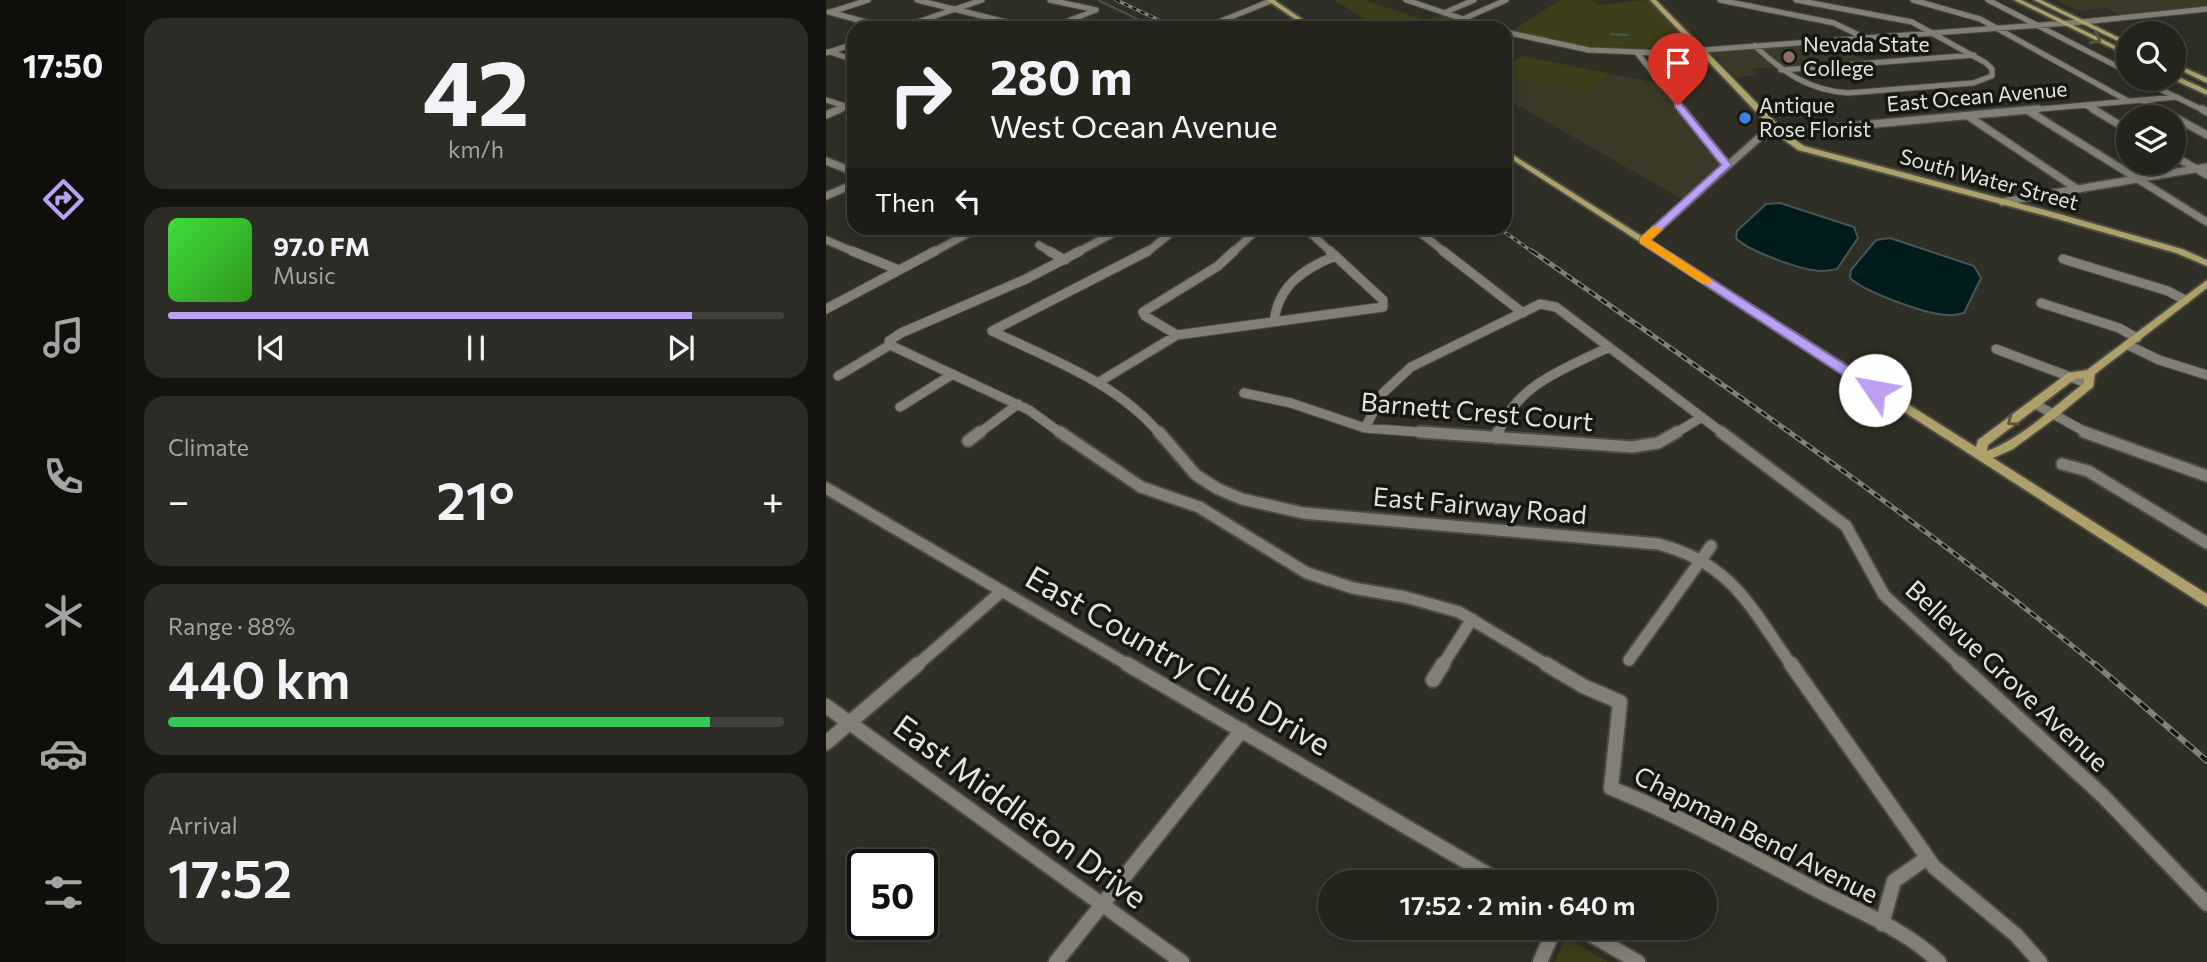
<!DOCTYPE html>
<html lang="en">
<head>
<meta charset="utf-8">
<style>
  :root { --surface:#24231c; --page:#2c2b25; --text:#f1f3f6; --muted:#a3a4a3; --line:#41403b; --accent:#bca0f2 }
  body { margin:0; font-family:Commissioner,sans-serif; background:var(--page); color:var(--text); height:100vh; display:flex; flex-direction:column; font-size:26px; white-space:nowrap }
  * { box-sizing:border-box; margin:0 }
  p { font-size:23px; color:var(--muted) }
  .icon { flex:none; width:38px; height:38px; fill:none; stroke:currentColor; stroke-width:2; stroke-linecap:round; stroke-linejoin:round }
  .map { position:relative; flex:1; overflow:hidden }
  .side { display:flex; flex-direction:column; gap:18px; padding:18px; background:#14130f; width:700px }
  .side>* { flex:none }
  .hud { position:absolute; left:21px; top:21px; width:665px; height:214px; border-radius:21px; box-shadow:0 4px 18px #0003,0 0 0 2px var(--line); background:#24231c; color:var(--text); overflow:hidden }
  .buttons { position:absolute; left:1290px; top:21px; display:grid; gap:14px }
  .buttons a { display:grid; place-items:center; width:70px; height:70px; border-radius:50%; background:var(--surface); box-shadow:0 4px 18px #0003,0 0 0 2px var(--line); font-size:35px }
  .speed { position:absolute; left:21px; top:849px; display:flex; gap:14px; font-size:35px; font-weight:700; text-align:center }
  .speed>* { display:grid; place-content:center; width:91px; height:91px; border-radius:50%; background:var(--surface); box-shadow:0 4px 18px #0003,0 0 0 2px var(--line); line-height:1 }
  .speed .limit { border:4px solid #111; border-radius:10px; background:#fff; color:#111 }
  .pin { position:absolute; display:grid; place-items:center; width:60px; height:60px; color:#fff; margin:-72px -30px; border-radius:50% 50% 50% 0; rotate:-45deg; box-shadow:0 0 7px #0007 }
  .pin .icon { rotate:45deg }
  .me { position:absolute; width:77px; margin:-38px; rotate:303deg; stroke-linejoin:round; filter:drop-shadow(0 0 5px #0008) }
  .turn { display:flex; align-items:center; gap:24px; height:147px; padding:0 28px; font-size:32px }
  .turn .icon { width:91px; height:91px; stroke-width:2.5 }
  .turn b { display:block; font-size:49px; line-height:60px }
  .then { display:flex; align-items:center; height:66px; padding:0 28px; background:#0003; gap:14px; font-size:26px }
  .big { font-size:52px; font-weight:600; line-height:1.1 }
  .side .widget { flex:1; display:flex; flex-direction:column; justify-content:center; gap:10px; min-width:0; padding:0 24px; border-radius:21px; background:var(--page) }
  .side .dial { align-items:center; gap:0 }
  .dial b { font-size:91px; line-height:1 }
  .song { display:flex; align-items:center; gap:21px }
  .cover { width:84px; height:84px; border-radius:10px; background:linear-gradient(135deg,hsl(120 70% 55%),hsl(110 70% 35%)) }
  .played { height:7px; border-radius:4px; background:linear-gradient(90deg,var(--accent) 85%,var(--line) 85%) }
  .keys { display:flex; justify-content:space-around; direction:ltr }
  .heat { display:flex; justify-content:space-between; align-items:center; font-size:38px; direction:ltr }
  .charge { height:10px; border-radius:5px; background:linear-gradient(90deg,#34c759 88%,var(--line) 0) }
  .trip { position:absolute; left:492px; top:870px; width:399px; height:70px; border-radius:35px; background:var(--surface); box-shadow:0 4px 18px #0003,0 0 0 2px var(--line); font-weight:600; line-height:70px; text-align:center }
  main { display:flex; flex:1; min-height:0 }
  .tabs { display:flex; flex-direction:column; width:126px; justify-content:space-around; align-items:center; background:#0e0e0b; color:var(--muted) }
  .tabs .icon { width:49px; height:49px }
  .tabs .current { color:var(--accent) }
  .tabs b { font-size:32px; color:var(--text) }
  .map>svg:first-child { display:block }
</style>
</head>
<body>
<main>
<nav class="tabs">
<b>17:50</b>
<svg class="icon current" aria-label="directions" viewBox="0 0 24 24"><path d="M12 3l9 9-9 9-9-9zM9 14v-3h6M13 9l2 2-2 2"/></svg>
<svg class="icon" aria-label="music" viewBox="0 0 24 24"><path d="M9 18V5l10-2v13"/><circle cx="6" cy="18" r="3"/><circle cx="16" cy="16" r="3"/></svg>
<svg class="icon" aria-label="phone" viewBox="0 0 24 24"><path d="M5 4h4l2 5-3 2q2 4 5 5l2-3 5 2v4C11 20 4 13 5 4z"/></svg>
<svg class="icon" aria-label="climate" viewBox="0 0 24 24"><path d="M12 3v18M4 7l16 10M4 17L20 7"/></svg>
<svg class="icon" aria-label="car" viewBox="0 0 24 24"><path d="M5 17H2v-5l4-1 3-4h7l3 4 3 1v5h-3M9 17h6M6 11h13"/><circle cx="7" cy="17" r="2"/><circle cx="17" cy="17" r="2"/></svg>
<svg class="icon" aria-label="filters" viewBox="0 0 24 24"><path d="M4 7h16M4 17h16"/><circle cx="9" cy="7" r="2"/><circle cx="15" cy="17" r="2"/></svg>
</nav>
<section class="side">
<div class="widget dial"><b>42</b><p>km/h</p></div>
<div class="widget">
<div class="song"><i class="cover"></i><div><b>97.0 FM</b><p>Music</p></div></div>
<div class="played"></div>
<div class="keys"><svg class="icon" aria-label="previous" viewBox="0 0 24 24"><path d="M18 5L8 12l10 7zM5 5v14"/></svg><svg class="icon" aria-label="pause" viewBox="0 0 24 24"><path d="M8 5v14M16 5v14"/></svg><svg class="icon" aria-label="next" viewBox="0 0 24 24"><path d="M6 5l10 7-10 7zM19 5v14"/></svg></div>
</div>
<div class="widget"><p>Climate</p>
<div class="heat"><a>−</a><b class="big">21°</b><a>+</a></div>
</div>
<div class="widget"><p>Range · 88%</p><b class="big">440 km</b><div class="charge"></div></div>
<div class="widget"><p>Arrival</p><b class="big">17:52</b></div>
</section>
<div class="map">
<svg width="1381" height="962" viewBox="0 0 1381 962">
  <rect width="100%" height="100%" fill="#302f25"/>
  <!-- built -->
  <path fill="#3b3928" d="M1230 0H1381V7L1296 16 1280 8 1253 11Z
    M998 43 1013 51H1023L1041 61 926 69 930 75 910 78 887 53Z
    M696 56 836 84 901 165 861 202 679 98V68Z"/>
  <!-- green -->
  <path fill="#3c3f19" d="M509 0H539L598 20 616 14 656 28H552Z
    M734 0H766L774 5 817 0 827 2 868 47C821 61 733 42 684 32Z
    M696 56 784 74 761 94 679 76V68Z
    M739 937 782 962H729Z"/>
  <!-- water -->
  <path fill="#001b1c" stroke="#445756" stroke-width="2" d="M954 203 1028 227 1032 238 1011 269C1005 270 1000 271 994 271 976 270 921 251 910 238L911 231 940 204Z
    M1064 238 1148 266 1155 278 1138 313C1133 314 1127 316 1122 315 1101 315 1039 292 1024 278L1025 270 1050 240Z"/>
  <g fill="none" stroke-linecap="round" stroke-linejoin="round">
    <!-- stream -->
    <path stroke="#445756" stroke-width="2" d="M272 0 330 28
      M785 34 802 35
      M853 47 858 44"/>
    <defs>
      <path id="minor-far4" d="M91 0 205 28
        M224 0 270 10
        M580 0 664 28
        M894 0 1008 23 1039 38
        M1087 0 1154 19 1302 101
        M1162 0 1302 72
        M3 12 62 28
        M5 12 42 0
        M618 13 648 0
        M637 19 680 0
        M245 20 280 28
        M74 28 156 0
        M224 28 270 10
        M378 28 447 0
        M679 32 763 50 837 53 1256 22 1381 9
        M929 46C958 73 982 90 1022 93L1147 83 1166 76V69L1160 63 1086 22 970 0
        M4 52 28 60
        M0 53 28 44
        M811 53 858 111
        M955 70 1148 55
        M1313 79 1379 111
        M0 100 22 107
        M1316 100 1337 111
        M1259 105 1270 111
        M10 111 28 104
        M1192 111 1351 97"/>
      <path id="minor-far3" d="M856 109 901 165
        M1267 109 1302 130
        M1334 109 1381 135
        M1376 109 1381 112
        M1201 110 1381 222
        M0 115 14 109
        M1142 116 1251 189
        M1348 156 1381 175
        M0 161 28 172
        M0 196 28 184
        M1176 202 1381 167
        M479 228 506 253
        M588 228 620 253
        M0 240 31 253
        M818 241 937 134 1212 109
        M213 245 226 253
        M106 253 152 228
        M250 253 297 228
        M320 253 351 228
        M406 253 433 228"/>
      <path id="minor-far2" d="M26 251 73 270
        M223 251 239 260
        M322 251 166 331C226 360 290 382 334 434
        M617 251 697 313
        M1237 259 1342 291 1359 300
        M1215 303 1293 328 1311 338
        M0 309 109 251
        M448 322C452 286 477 269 509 256
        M351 335 319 316 317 312 392 266 408 251
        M1302 345 1333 360 1381 375
        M1170 349 1263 384
        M12 376 64 345
        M273 382 351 335 557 307V300L504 251
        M418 393 465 403 539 428 619 434
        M1209 404 1263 434
        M74 407 127 374
        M539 428 557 393 585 367 714 304 730 307 898 434
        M152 434 192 404
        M236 434 203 410 64 345 63 341 75 333 200 279 254 251
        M672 434C690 384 739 369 783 347
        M848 434 876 417"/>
      <path id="minor-far1" d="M234 432 315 487 373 507 481 573 527 588 579 597 633 612 723 666
        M333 432 370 475 392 489 416 499 477 513 832 544C906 563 925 608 966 666
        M594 432 806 447 832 443 851 432
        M895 432 1020 526 1058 595 1135 666
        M1258 432 1381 476
        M670 438 672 432
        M142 441 154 432
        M1236 464 1262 471 1381 543
        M0 488 304 666
        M803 660 885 546
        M90 666 176 591
        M616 666 646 619"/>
      <path id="minor" d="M301 664 675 882
        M720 664 757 686 794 702 785 788C857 817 924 855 993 891 1031 910 1083 932 1113 962
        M965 664 1108 867 1190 935 1214 962
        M1133 664 1276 795 1381 904
        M607 680 617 664
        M0 706 356 962
        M0 743 92 664
        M1056 924 1068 881 1101 858
        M753 928 812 962
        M230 962 416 730
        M714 962 729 928"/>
      <path id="major" d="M441 0H448L489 28H482Z
        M824 0H830L960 133 978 146 1230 213 1356 249 1381 260V266L1350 253 1224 217 972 150 954 137Z
        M1188 0H1195L1302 52V56Z
        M1208 0H1215L1302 42V46Z
        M1348 63 1381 78V83L1348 67Z
        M1348 75 1381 90V95L1346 79Z
        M679 150 1150 447 1152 440 1242 373 1261 370 1381 280V288L1269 374 1267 387 1229 418 1187 449 1167 458 1381 594V607L679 155ZM1258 378V383C1227 407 1198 437 1161 451L1162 445 1249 379Z"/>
    </defs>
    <!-- minor-far4 casing -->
    <use href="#minor-far4" stroke="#4d4c44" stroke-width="7"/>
    <!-- minor-far3 casing -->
    <use href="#minor-far3" stroke="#4d4c44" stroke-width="10"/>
    <!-- minor-far2 casing -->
    <use href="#minor-far2" stroke="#4d4c44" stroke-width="11"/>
    <!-- minor-far1 casing -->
    <use href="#minor-far1" stroke="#4d4c44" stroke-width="15"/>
    <!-- minor casing -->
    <use href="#minor" stroke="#4d4c44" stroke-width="18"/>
    <!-- major casing -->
    <use href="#major" stroke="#4d4c44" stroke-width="4"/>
    <!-- minor-far4 -->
    <use href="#minor-far4" stroke="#828075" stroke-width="5"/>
    <!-- minor-far3 -->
    <use href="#minor-far3" stroke="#828075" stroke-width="7"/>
    <!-- minor-far2 -->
    <use href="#minor-far2" stroke="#828075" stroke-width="9"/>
    <!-- minor-far1 -->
    <use href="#minor-far1" stroke="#828075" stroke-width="11"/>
    <!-- minor -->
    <use href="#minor" stroke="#828075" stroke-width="14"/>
    <!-- major -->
    <use href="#major" fill="#ada068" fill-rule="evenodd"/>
    <defs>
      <path id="rail-far2" d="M290 0 350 28
        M673 228 708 253"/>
      <path id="rail-far1" d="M706 251C897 385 1090 517 1271 666"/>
      <path id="rail" d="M1269 664 1381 761"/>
    </defs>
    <!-- rail-far2 casing -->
    <use href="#rail-far2" stroke="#828178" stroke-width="3.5"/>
    <!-- rail-far1 casing -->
    <use href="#rail-far1" stroke="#828178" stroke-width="5"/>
    <!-- rail casing -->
    <use href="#rail" stroke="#828178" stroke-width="6"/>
    <!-- rail-far2 -->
    <use href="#rail-far2" stroke="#171712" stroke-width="2" stroke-dasharray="4.5" stroke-linecap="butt"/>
    <!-- rail-far1 -->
    <use href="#rail-far1" stroke="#171712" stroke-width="2.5" stroke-dasharray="7" stroke-linecap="butt"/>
    <!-- rail -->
    <use href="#rail" stroke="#171712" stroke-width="3.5" stroke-dasharray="10" stroke-linecap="butt"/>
  </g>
  <!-- one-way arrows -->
  <defs><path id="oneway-chevron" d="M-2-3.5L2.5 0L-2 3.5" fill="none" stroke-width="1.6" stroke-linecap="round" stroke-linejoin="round" transform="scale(1.75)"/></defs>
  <g stroke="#5a5539">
    <use href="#oneway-chevron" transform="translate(1270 39) rotate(26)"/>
    <use href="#oneway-chevron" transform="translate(1186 421) rotate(143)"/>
  </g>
  <!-- route -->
  <path fill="#bca0f2" stroke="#7a689d" stroke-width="2" d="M849 103H855L906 165 825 240 1054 387V393H1044L814 243V238L895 165 849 107Z"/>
  <!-- slow -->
  <path fill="#f59e0b" d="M827 226 837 229 825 240 885 279V284H877L814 243V238Z"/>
  <!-- markers -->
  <circle fill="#8d6e63" stroke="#171712" stroke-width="2.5" cx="963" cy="57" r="7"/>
  <circle fill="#3f7fe0" stroke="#171712" stroke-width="2.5" cx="919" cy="118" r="7"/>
  <g text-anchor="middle" stroke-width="7" stroke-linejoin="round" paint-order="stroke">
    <!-- far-poi labels -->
    <g font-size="21" fill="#e4e3dc" stroke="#171712" text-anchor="start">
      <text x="977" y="52">Nevada State<tspan x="977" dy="24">College</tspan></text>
      <text x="933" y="113">Antique<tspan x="933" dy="24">Rose Florist</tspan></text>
    </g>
    <!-- far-street labels -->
    <g font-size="21" fill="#e4e3dc" stroke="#171712">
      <text transform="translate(1151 97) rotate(-5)" y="7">East Ocean Avenue</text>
      <text transform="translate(1163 180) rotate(15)" y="7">South Water Street</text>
    </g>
    <!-- street labels -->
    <g font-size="26" fill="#e4e3dc" stroke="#171712">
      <text transform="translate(651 412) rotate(5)" y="9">Barnett Crest Court</text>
      <text transform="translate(654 506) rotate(5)" y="9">East Fairway Road</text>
      <text transform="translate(1181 676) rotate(43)" y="9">Bellevue Grove Avenue</text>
      <text transform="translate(930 835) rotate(27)" y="9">Chapman Bend Avenue</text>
    </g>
    <!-- near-street labels -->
    <g font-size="32" fill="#e4e3dc" stroke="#171712">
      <text transform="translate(352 661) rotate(30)" y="11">East Country Club Drive</text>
      <text transform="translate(194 812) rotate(36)" y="11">East Middleton Drive</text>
    </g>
  </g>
</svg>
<div class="buttons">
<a><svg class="icon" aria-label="search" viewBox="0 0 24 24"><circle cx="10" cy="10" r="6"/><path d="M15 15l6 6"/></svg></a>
<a><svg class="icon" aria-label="layers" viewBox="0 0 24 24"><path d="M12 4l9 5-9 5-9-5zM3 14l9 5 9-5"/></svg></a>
</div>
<div class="speed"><div class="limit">50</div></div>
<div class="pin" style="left:852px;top:105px;background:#d93025"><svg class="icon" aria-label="arrive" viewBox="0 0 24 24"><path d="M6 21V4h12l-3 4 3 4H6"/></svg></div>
<svg class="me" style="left:1049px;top:390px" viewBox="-20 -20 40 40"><circle r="19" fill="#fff"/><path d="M0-13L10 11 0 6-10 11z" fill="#bca0f2"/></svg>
<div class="trip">17:52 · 2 min · 640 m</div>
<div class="hud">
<div class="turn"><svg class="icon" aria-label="right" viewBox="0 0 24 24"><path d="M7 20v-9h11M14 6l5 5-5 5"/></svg><div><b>280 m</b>West Ocean Avenue</div></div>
<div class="then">Then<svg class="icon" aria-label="left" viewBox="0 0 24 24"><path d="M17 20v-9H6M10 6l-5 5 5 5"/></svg></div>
</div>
</div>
</main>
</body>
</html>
